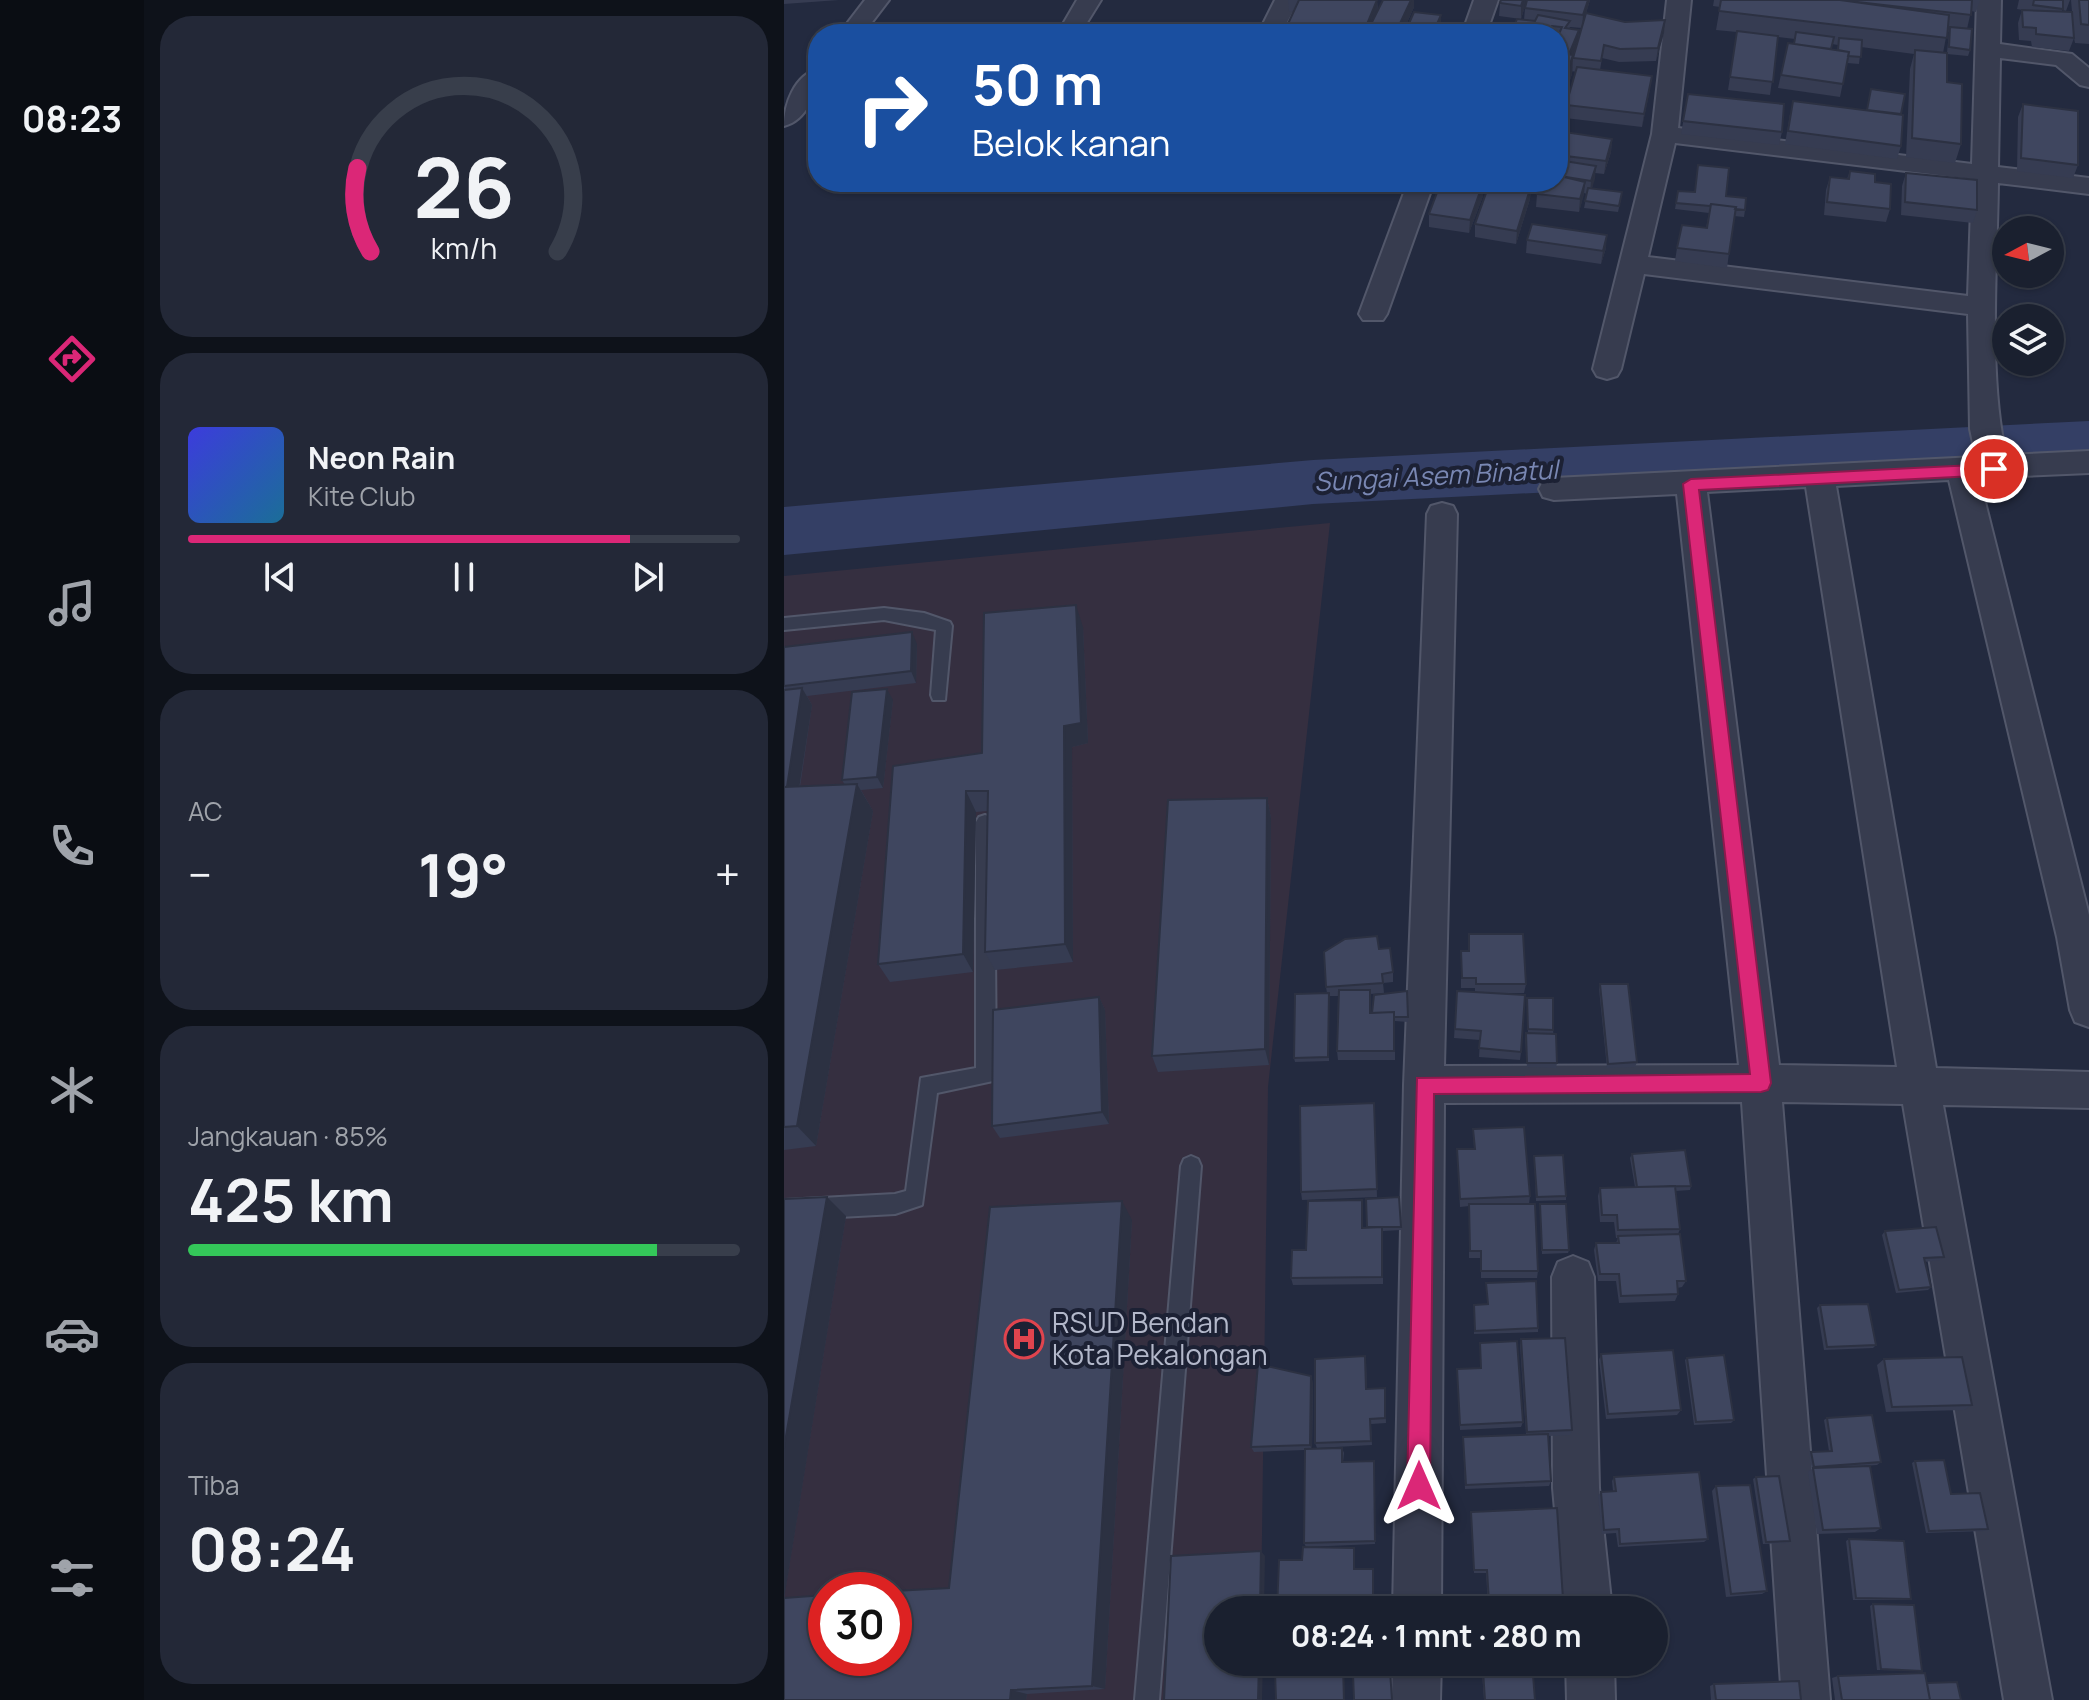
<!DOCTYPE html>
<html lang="id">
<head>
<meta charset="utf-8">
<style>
  :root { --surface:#1a202f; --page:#232837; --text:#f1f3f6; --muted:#9fa3aa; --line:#383e4b; --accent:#db2777 }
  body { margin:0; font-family:Manrope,sans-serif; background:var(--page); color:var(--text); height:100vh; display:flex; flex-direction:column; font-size:30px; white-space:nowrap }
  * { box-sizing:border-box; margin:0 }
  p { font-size:26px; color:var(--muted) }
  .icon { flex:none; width:44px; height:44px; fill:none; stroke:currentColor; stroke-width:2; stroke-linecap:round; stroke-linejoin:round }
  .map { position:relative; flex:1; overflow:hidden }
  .sheet { display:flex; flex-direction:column; gap:16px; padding:16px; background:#0e121a; width:640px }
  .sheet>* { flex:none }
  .hud { position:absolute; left:24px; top:24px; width:760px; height:168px; border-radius:32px; box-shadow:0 2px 6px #0004,0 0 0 2px var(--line); background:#1a4fa0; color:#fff; overflow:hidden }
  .needle { width:52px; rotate:263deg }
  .controls { position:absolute; left:1208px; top:216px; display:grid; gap:16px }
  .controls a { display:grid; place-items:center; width:72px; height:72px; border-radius:50%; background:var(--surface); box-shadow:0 2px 6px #0004,0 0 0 2px var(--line); font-size:40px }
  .speed { position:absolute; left:24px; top:1572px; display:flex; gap:16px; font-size:40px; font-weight:700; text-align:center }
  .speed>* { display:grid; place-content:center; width:104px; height:104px; border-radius:50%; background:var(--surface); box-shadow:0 2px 6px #0004,0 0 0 2px var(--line); line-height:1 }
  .speed .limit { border:12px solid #d22; background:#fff; color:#111 }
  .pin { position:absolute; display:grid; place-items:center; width:68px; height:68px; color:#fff; margin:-34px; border:4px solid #fff; border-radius:50%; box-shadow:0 2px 8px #0007 }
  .me { position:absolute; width:88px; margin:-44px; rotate:0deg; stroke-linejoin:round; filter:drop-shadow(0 0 6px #0008) }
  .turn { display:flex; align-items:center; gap:28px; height:168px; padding:0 32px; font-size:36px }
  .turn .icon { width:104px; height:104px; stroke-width:2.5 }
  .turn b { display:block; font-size:56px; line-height:68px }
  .big { font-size:60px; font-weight:700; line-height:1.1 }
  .sheet .card { flex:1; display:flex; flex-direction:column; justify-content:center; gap:12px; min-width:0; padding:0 28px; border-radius:32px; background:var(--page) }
  .sheet .dial { align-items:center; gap:0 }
  .dial svg { height:208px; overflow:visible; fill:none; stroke:var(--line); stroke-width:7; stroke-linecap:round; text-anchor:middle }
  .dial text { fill:var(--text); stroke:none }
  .song { display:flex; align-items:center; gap:24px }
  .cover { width:96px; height:96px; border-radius:12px; background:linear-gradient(135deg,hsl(240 70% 55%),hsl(200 70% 35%)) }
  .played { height:8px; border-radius:4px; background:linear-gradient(90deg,var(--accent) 80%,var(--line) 80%) }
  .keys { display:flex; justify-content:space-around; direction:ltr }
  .heat { display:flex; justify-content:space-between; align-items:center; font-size:44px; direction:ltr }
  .charge { height:12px; border-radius:6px; background:linear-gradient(90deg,#34c759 85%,var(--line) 0) }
  .trip { position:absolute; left:420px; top:1596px; width:464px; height:80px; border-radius:40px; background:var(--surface); box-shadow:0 2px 6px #0004,0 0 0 2px var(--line); font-weight:700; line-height:80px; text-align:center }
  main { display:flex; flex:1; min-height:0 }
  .menu { display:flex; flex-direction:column; width:144px; justify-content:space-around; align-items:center; background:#0a0d13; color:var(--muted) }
  .menu .icon { width:56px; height:56px }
  .menu .selected { color:var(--accent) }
  .menu b { font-size:36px; color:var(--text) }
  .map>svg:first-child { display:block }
</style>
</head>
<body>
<main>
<nav class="menu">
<b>08:23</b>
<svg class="icon selected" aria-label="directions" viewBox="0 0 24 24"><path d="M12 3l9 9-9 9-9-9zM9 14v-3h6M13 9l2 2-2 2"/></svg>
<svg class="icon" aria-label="music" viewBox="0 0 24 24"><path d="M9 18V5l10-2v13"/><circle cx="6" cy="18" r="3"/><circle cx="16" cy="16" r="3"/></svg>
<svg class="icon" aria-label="phone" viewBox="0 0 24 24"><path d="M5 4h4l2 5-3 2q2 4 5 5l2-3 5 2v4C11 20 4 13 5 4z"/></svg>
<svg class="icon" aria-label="climate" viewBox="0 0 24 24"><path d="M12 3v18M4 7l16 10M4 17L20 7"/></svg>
<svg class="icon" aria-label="car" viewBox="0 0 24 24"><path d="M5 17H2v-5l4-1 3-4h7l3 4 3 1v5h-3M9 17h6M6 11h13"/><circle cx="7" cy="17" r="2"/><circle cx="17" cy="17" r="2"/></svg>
<svg class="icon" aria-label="filters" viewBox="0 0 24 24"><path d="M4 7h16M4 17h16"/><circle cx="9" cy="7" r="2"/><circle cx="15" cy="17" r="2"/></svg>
</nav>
<section class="sheet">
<div class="card dial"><svg viewBox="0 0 100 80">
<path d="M14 69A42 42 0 1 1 86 69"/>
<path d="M14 69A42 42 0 0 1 9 37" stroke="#db2777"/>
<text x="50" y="56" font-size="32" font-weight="700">26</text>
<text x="50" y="72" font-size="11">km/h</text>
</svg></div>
<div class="card">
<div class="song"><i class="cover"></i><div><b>Neon Rain</b><p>Kite Club</p></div></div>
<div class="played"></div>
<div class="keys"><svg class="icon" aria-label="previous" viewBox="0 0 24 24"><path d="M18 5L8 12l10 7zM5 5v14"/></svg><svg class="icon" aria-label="pause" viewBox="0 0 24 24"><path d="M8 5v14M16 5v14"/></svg><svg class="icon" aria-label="next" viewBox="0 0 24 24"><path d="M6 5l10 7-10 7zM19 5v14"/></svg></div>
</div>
<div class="card"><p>AC</p>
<div class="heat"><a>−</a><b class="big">19°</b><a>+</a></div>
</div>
<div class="card"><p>Jangkauan · 85%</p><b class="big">425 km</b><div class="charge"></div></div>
<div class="card"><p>Tiba</p><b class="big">08:24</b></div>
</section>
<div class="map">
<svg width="1305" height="1700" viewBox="0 0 1305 1700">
  <rect width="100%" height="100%" fill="#232a3f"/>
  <!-- medical -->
  <path fill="#352f40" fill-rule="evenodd" d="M546 523 484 1087 477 1610H434V1662L476 1700H0V576ZM42 1590H110V1658H42Z"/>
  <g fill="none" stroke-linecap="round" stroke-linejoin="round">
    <!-- river -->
    <path fill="#343f65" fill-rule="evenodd" d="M1305 421V465L529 504 0 555V507L529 460Z"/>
    <defs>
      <path id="service" d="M100 608 140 613 166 622 168 626 161 700H149L147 695 152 630 100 620 0 630V618Z
        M201 815 207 817 210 822 212 1075 209 1081 153 1093 138 1205 111 1214 0 1220V1200L111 1194 122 1191 137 1078 192 1068V822L195 817Z
        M407 1156 414 1159 417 1166 375 1700H351L397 1166 400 1159Z"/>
      <path id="minor" d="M81 0H105L79 34H55Z
        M293 0H317L299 29 291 31 279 24Z
        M491 0H515L497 33H481L477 28Z
        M690 0H714L702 34H678Z
        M883 0H907L894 128 1188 164 1193 0H1217L1216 44 1288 54 1305 68V87L1296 85 1272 65 1216 58 1214 167 1305 178V194L1214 183C1213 265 1204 376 1222 455L1305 451V473L1195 478 1305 915V1027L1291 1022 1286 1010 1273 937 1165 480 1052 486 1152 1068 1305 1072V1108L1159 1105 1268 1700H1220L1119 1104 998 1102 1046 1700H998L958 1102 660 1103 657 1610H609L620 1085 643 514 647 506 658 503 669 506 673 514 660 1066 955 1065 893 494 770 500 759 497 755 489 759 481 770 478 1192 457 1186 429 1184 314 860 274 837 369 833 376 823 379 813 376 809 369 868 134ZM891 143 1188 179 1184 296 864 257ZM1022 487 1113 1067 995 1065 923 492Z
        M34 69C34 90 24 120 0 126 0 105 10 75 34 69Z
        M624 182H650L603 314 599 320H579L575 314Z
        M789 1256 804 1262 810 1277 815 1488 828 1610H780L769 1488 768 1277 774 1262Z
        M609 1662H657L656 1700H608Z
        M782 1662H830L831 1700H783Z"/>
    </defs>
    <!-- service casing -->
    <use href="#service" stroke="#52576a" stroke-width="4"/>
    <!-- minor casing -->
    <use href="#minor" stroke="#52576a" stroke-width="4"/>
    <!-- service -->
    <use href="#service" fill="#373c4f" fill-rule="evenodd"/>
    <!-- minor -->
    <use href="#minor" fill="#373c4f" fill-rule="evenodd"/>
  </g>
  <!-- wall -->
  <path fill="#363c52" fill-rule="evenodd" d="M0 0H55L0 4Z
    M504 0H593L594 11 599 0H630V7L618 34H585V33V34H503V26L509 12 505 11Z
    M743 0 737 19 715 16 716 3Z
    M806 0 802 13 880 33 872 61 835 62 818 58 816 70 866 89 858 127 781 118 782 105 792 72 788 71 789 56 788 74 774 115V34H728L729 28 740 20 741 8ZM786 27 798 28 795 38V30L785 29Z
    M930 0H1196L1192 12 1187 11 1183 29 1186 50 1184 56 1163 54V82L1177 144 1171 163 1122 157 1126 69 1130 54 1077 47 1075 64 1063 63 1056 97 994 88 1004 43 1010 44 1011 39 994 37 986 95 944 90 953 32 932 30 936 7 929 6ZM1163 32H1165L1163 53H1159ZM1048 44 1054 45 1053 50 1047 49Z
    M1235 0H1286L1282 11 1278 10V12H1288L1287 0H1305V44L1291 43 1290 38 1285 51 1248 47 1247 41 1235 40 1234 23 1238 10 1245 11 1233 9Z
    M657 15V22L652 34H623V28Z
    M904 94 998 132 995 145 897 134Z
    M1239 104 1294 165 1289 178 1233 171 1234 117Z
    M1006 114H1117V146L1113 159 1001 144Z
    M774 131 828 139 827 152 820 174 811 173 808 188 837 199 834 212 800 208 803 194 800 193 795 212 752 207 753 194 774 182Z
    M1066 171 1091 182 1106 209 1102 222 1040 215 1042 190 1046 177 1063 179Z
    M1122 173 1193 210 1189 223 1117 215 1118 186Z
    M113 182H149L146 186Z
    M657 182H731L730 184 747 186 746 199 732 244 691 237V224L704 188 699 187V196L685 233 645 227V214Z
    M894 191 942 196 961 210 960 217 950 216 943 268 891 261 893 248 922 228 925 213 891 209Z
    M743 240 822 248 817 264 742 253Z
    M299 627 304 743 288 747 289 962 211 970 201 952 203 811 192 812 189 972 106 982 94 964 198 753Z
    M133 644 132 683 23 696 28 705 16 787 61 785 58 780 109 700 99 788 77 790 89 811 32 1146 0 1150V647Z
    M483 798 487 818 485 1065 374 1072 368 1056Z
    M685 934 742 984 740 993H713L737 1052 736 1060 695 1057 696 1040 670 1038 673 991 691 992V988H677V951H685Z
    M595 949 609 972V982L599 983 600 993 586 994 587 1013 623 991 624 1022 611 1021V1060H554L553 1051 554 996H545V1061L511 1062 510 1058 543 993 542 987Z
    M816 984 853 1062 851 1067 823 1068 815 989Z
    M315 997 321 1010 325 1124 216 1138 208 1126Z
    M743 998 769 1030 773 1063 772 1068 743 1067 741 1038 742 1033H744Z
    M590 1103 593 1197 518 1200 517 1192Z
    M689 1129 746 1196 745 1204 754 1271 753 1278H697V1258H685V1206L676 1207 673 1149H690Z
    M848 1154 907 1186 906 1190 891 1191 896 1229 894 1234 902 1281 898 1287 893 1288 894 1294 891 1301 835 1303 832 1281H814L810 1250 812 1243H832L834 1238H832L830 1222H816L814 1196 816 1188 851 1187 846 1158Z
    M750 1156 782 1196V1200L752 1201Z
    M43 1197 62 1216 0 1598 165 1588 348 1220 321 1689 243 1694 242 1700H0V1199Z
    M615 1197 617 1230 599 1231V1284L509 1285 507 1278 522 1250 579 1208V1228L583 1227Z
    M756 1204 785 1250 784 1253 758 1254Z
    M1101 1231 1160 1257 1156 1260 1140 1262 1147 1287 1144 1290 1112 1293 1098 1235Z
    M690 1305 754 1328V1332L690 1334Z
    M1036 1305 1092 1345 1089 1348 1040 1350 1033 1308Z
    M737 1339 788 1430 786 1435 764 1436 767 1481 765 1486 681 1489 679 1437 742 1434 736 1345Z
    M696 1343 739 1422 737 1427 676 1430 673 1375 696 1368Z
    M817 1354 897 1410 893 1415 822 1419 815 1360Z
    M903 1358 950 1420 947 1423 910 1425 901 1360Z
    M1100 1359 1188 1405 1180 1410 1102 1412 1093 1365Z
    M582 1362 583 1389 601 1388 602 1423 587 1424 588 1445 533 1448 531 1443Z
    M529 1382 528 1449 558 1448 560 1453 559 1462 590 1461 591 1544 522 1547 520 1543 521 1450 470 1452 467 1447Z
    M1043 1418 1097 1462 1093 1465 1064 1467 1097 1528 1091 1532 1033 1534 1024 1472 1028 1469 1025 1454 1027 1452 1045 1451 1040 1420Z
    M1131 1461 1167 1494 1204 1529 1200 1531 1142 1533 1128 1463Z
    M830 1477 924 1539 920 1542 834 1547 832 1533 818 1534 814 1496 817 1492 829 1491 828 1481Z
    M972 1477 1006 1541 1003 1543 979 1544 969 1479Z
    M932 1486 983 1591 978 1594 942 1597 928 1491Z
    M687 1512 779 1599 777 1602 704 1605 702 1573H690Z
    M1065 1539 1127 1599 1124 1600H1069L1062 1541Z
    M1089 1604 1138 1671 1093 1670 1086 1606Z
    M490 1662H589V1665L493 1664Z
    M682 1662 751 1700H700L698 1673H683Z
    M1054 1676 1143 1683 1177 1700H1051L1048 1678Z
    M930 1684 1017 1700H927L926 1686Z"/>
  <!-- shaded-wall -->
  <path fill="#2c3142" d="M593 0 594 13 585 28V34H579Z
    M627 0H630V7L618 34H612Z
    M739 0H743L737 19V6Z
    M804 0H806L798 28 799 15Z
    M657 15V22L652 34H650Z
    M881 20 880 33 872 61 874 48Z
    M795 30 794 43 789 56 788 74 774 115V100L785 65 786 52Z
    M868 76 866 89 858 127 860 114Z
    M828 139 827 152 820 174 822 161Z
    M812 166 811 179 806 194 807 181Z
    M801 182 800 195 795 212 796 199Z
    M699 183V196L685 233 686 220Z
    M747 186 746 199 732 244 733 231Z
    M823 235 822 248 817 264 819 251Z
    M292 605 299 627 304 743 288 747 289 962 281 944 280 726Z
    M128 632 133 644 132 683 127 671Z
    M18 688 28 705 12 808 2 792Z
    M103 689 109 700 99 788 93 777Z
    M73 784 89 811 32 1146 13 1126Z
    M182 791 192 812 189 972 179 954Z
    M483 798 487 818 485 1065 481 1049Z
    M315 997 321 1010 325 1124 318 1112Z
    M43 1197 62 1216 0 1599V1448Z
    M338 1201 348 1220 321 1689 308 1686Z
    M527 1376 529 1382 528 1450 526 1445Z
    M590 1461 591 1465V1544V1541Z
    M477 1551 481 1556 480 1610H476Z
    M475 1662H479L478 1700H474Z
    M559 1666 560 1668 561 1700H560Z
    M227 1690 243 1694 242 1700H226Z"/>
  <!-- building -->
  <path fill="#3f465f" stroke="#2c3142" stroke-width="2" d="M515 0H593L579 34 503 26Z
    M599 0H627L612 32 585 28Z
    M717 0H739L737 6 716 3Z
    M743 0H804L799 15 741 8Z
    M937 0H1188L1187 15 1056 0 1165 15 1163 38 935 11Z
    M1250 0H1279V9L1249 5Z
    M1295 0H1305V25L1297 24Z
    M1238 10 1288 12 1290 38 1252 34V28L1239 27Z
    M630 12 657 15 650 31 623 28Z
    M802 13 841 22 881 20 874 48 836 49 820 45 817 61 789 58Z
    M754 15 786 21 781 28 795 30 786 52 774 50V36L778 27 768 26 764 34H741L743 30 729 28 733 19 751 21Z
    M1166 27 1188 29 1186 50 1165 47Z
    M953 31 994 36 989 82 946 77Z
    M1012 32 1050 37 1047 49 1010 44Z
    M1055 38 1078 40 1077 57 1064 56 1065 52 1054 50Z
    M1004 43 1065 52 1059 84 997 75Z
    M1131 50 1163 53V82L1178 84 1177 144 1128 138Z
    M774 53 789 55 774 100Z
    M793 67 868 76 860 114 782 105Z
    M1087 89 1121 94 1117 114 1083 110Z
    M904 94 1000 104 998 132 899 121Z
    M1009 101 1119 115 1117 146 1004 131Z
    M1239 104 1294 111V165L1237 158Z
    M774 131 828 139 822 161 774 155Z
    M774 160 812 166 807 181 776 176 801 182 796 199 753 194 757 182H774Z
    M914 165 945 168 942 196 962 198 961 210 951 209 952 207 927 204 926 206 892 203 894 191 911 192Z
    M1066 171 1091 174V182L1107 184 1106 209 1043 202 1046 177 1065 179Z
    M1122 173 1193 180V210L1121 202Z
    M657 182 699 183 686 220 645 214Z
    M706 182H718L747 186 733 231 691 224Z
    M804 188 838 192 835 206 801 201Z
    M927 204 952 207 945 254 893 248 898 225 923 228Z
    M748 224 823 235 819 251 743 240Z
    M292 605 297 723 280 726 281 944 201 952 204 791H182L179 954 94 964 109 766 198 753 200 613Z
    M128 632 127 671 0 686V647Z
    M18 688 3 787H0V690Z
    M103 689 93 777 58 780 68 692Z
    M73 784 13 1126 0 1127V787Z
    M483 798 481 1049 368 1056 384 800Z
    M685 934H739L742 984H692V978H678L677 951H685Z
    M593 936 595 949 606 948 609 972 598 974 599 983 542 987 540 952 561 939Z
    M816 984H844L853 1062 824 1064Z
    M555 990H586V1013L610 1012V1051H553Z
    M623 991 624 1017H610V1012L588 1013 590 995Z
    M673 991 741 995 737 1052 695 1048 697 1031 671 1029Z
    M545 993 544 1057 510 1058 511 994Z
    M315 997 318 1112 208 1126 209 1010Z
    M743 998H769V1030L744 1029Z
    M742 1033 772 1034 773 1063H743Z
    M590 1103 593 1189 517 1192 516 1106Z
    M740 1127 746 1196 676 1199 673 1149H691L689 1129Z
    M901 1150 907 1186 853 1187 848 1154Z
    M779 1155 782 1196 753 1197 750 1156Z
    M891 1186 896 1229 834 1230 833 1215H818L816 1188Z
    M43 1197 0 1448V1199Z
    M615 1197 617 1227H583L582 1199Z
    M578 1200V1228L598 1227V1277L507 1278 508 1250H522L524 1201Z
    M338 1201 308 1686 227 1690 226 1700H0V1598L42 1595V1658H110V1591L165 1588 206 1207Z
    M685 1204H751L754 1271H697V1251H686Z
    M756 1204H782L785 1250H758Z
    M1152 1227 1160 1257 1140 1258 1147 1287 1115 1290 1101 1231Z
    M896 1234 902 1281H893L894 1294 837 1296 835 1274H816L812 1243H835L834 1236Z
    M752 1281 754 1328 691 1331 690 1305 704 1304 702 1283Z
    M1084 1304 1092 1345 1043 1347 1036 1305Z
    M781 1338 788 1430 743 1432 737 1339Z
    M733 1341 739 1422 676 1425 673 1369 697 1368 696 1343Z
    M889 1350 897 1410 824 1414 817 1354Z
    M940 1355 950 1420 912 1422 903 1358Z
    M581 1356 582 1389 601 1388V1418L586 1419 587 1441 531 1443V1359Z
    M1178 1357 1188 1405 1108 1407 1100 1359Z
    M474 1364 527 1376 526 1445 467 1447Z
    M1088 1415 1097 1462 1030 1467 1027 1452 1048 1451 1043 1418Z
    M764 1434 767 1481 682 1485 679 1437Z
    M558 1448V1462L590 1461 591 1541 520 1543 521 1449Z
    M1160 1460 1167 1494 1196 1493 1204 1529 1145 1531 1131 1461Z
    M1086 1466 1097 1528 1039 1530 1029 1468Z
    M915 1472 924 1539 836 1544 835 1529 820 1530 817 1492 832 1491 830 1477Z
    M995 1476 1006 1541 982 1542 972 1477Z
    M966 1485 983 1591 947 1594 932 1486Z
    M773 1508 779 1599 705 1602 703 1570H690L687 1512Z
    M1065 1539 1120 1541 1127 1599 1072 1598Z
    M519 1547 570 1548V1569H589V1610H493L495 1560H518Z
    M477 1551 476 1610H434V1662H475L474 1700H380L387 1556Z
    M1089 1604 1130 1605 1138 1671 1097 1669Z
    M777 1605 778 1610H693L692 1609Z
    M490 1662H588V1663Z
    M683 1662H748L751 1700H701L699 1671H683Z
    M559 1666 560 1700H492L491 1672Z
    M606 1670 608 1700H570L569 1674Z
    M1141 1673 1146 1700H1058L1054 1676Z
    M1015 1681 1017 1700H932L930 1684Z
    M1173 1682 1177 1700H1146L1143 1683Z"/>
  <!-- route -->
  <path fill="#db2777" stroke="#8e194d" stroke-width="2" d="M1210 464 1217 469 1210 475 915 490 987 1083 984 1090 977 1092 650 1094 646 1486 643 1495 635 1498 627 1495 623 1486 633 1078 966 1074 899 484 907 479Z"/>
  <!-- icons -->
  <defs>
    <symbol id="hospital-ring" viewBox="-11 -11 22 22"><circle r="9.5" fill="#1c2134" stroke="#e0444e" stroke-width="1.5"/><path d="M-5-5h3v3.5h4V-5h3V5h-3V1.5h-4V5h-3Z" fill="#e0444e"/></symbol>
  </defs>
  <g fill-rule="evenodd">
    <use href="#hospital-ring" x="218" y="1317" width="44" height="44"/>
  </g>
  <g text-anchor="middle" stroke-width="8" stroke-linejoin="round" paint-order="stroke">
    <!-- water labels -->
    <g font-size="26" font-style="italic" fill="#7987b3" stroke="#1c2134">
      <text transform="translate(652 476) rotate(-3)" y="9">Sungai Asem Binatul</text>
    </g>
    <!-- near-poi labels -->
    <g font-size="28" fill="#b3b8ca" stroke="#1c2134" text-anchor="start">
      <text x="268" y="1333">RSUD Bendan<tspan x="268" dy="32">Kota Pekalongan</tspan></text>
    </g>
  </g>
</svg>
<div class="controls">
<a><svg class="needle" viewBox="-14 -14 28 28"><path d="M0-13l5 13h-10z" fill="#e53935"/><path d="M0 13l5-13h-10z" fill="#9fa3aa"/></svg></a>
<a><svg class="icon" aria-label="layers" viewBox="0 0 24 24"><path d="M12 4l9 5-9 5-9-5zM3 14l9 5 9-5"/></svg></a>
</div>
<div class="speed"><div class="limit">30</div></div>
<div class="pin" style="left:1210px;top:469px;background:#d93025"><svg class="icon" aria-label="arrive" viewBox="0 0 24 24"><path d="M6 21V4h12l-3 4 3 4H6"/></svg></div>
<svg class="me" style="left:635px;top:1486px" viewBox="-20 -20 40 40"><path d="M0-17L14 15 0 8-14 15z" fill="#db2777" stroke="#fff" stroke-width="4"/></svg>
<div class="trip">08:24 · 1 mnt · 280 m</div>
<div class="hud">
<div class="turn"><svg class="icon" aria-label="right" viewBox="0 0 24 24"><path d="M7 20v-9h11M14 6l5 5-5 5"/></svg><div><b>50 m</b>Belok kanan</div></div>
</div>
</div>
</main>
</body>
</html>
